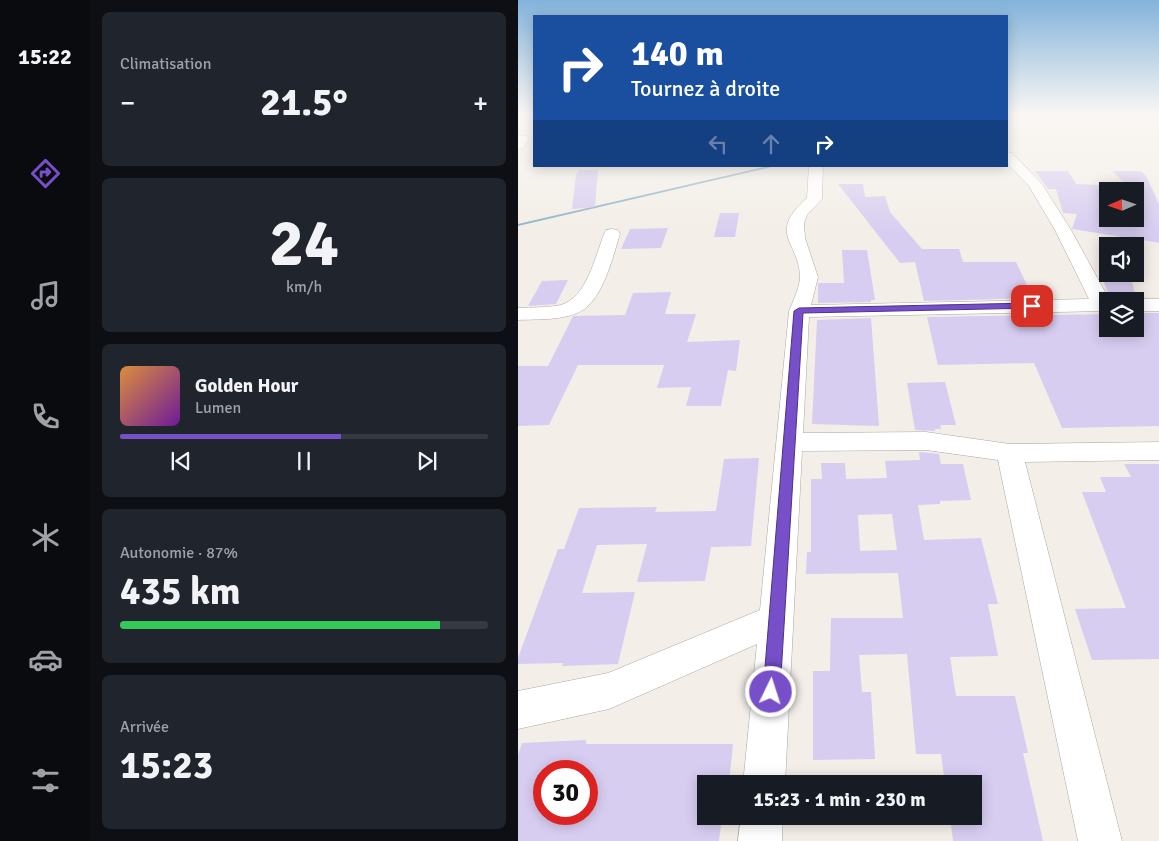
<!DOCTYPE html>
<html lang="fr">
<head>
<meta charset="utf-8">
<style>
  :root { --surface:#171b24; --page:#20242c; --text:#f1f3f6; --muted:#9ea1a6; --line:#363941; --accent:#764fc9 }
  body { margin:0; font-family:Signika,sans-serif; background:var(--page); color:var(--text); height:100vh; display:flex; flex-direction:column; font-size:19px; white-space:nowrap }
  * { box-sizing:border-box; margin:0 }
  p { font-size:16px; color:var(--muted) }
  .icon { flex:none; width:28px; height:28px; fill:none; stroke:currentColor; stroke-width:2; stroke-linecap:round; stroke-linejoin:round }
  .map { position:relative; flex:1; overflow:hidden }
  .sheet { display:flex; flex-direction:column; gap:12px; padding:12px; background:#0d0f14; width:428px }
  .sheet>* { flex:none }
  .guide { position:absolute; left:15px; top:15px; width:475px; height:152px; border-radius:0px; box-shadow:0 2px 12px #0003; background:#1a4fa0; color:#fff; overflow:hidden }
  .needle { width:32px; rotate:268deg }
  .tools { position:absolute; left:581px; top:182px; display:grid; gap:10px }
  .tools a { display:grid; place-items:center; width:45px; height:45px; border-radius:0px; background:var(--surface); box-shadow:0 2px 12px #0003; font-size:25px }
  .speed { position:absolute; left:15px; top:760px; display:flex; gap:10px; font-size:25px; font-weight:700; text-align:center }
  .speed>* { display:grid; place-content:center; width:65px; height:65px; border-radius:50%; background:var(--surface); box-shadow:0 2px 12px #0003; line-height:1 }
  .speed .limit { border:8px solid #d22; background:#fff; color:#111 }
  .pin { position:absolute; display:grid; place-items:center; width:42px; height:42px; color:#fff; margin:-21px; border-radius:10px; box-shadow:0 2px 8px #0006 }
  .me { position:absolute; width:55px; margin:-28px; rotate:4deg; stroke-linejoin:round; filter:drop-shadow(0 0 4px #0008) }
  .turn { display:flex; align-items:center; gap:18px; height:105px; padding:0 15px; font-size:22px }
  .turn .icon { width:65px; height:65px; stroke-width:2.5 }
  .turn b { display:block; font-size:35px; line-height:42px }
  .lanes { display:flex; align-items:center; height:48px; padding:0 15px; background:#0003; justify-content:center; gap:25px; direction:ltr }
  .lanes .off { opacity:.35 }
  .big { font-size:38px; font-weight:700; line-height:1.1 }
  .sheet .tile { flex:1; display:flex; flex-direction:column; justify-content:center; gap:8px; min-width:0; padding:0 18px; border-radius:8px; background:var(--page) }
  .sheet .dial { align-items:center; gap:0 }
  .dial b { font-size:65px; line-height:1 }
  .song { display:flex; align-items:center; gap:15px }
  .cover { width:60px; height:60px; border-radius:8px; background:linear-gradient(135deg,hsl(30 70% 55%),hsl(280 70% 35%)) }
  .played { height:5px; border-radius:2px; background:linear-gradient(90deg,var(--accent) 60%,var(--line) 60%) }
  .keys { display:flex; justify-content:space-around; direction:ltr }
  .heat { display:flex; justify-content:space-between; align-items:center; font-size:28px; direction:ltr }
  .charge { height:8px; border-radius:4px; background:linear-gradient(90deg,#34c759 87%,var(--line) 0) }
  .trip { position:absolute; left:179px; top:775px; width:285px; height:50px; border-radius:0px; background:var(--surface); box-shadow:0 2px 12px #0003; font-weight:700; line-height:50px; text-align:center }
  main { display:flex; flex:1; min-height:0 }
  .tabs { display:flex; flex-direction:column; width:90px; justify-content:space-around; align-items:center; background:#090b0e; color:var(--muted) }
  .tabs .icon { width:35px; height:35px }
  .tabs .selected { color:var(--accent) }
  .tabs b { font-size:22px; color:var(--text) }
  .map>svg:first-child { display:block }
</style>
</head>
<body>
<main>
<nav class="tabs">
<b>15:22</b>
<svg class="icon selected" aria-label="directions" viewBox="0 0 24 24"><path d="M12 3l9 9-9 9-9-9zM9 14v-3h6M13 9l2 2-2 2"/></svg>
<svg class="icon" aria-label="music" viewBox="0 0 24 24"><path d="M9 18V5l10-2v13"/><circle cx="6" cy="18" r="3"/><circle cx="16" cy="16" r="3"/></svg>
<svg class="icon" aria-label="phone" viewBox="0 0 24 24"><path d="M5 4h4l2 5-3 2q2 4 5 5l2-3 5 2v4C11 20 4 13 5 4z"/></svg>
<svg class="icon" aria-label="climate" viewBox="0 0 24 24"><path d="M12 3v18M4 7l16 10M4 17L20 7"/></svg>
<svg class="icon" aria-label="car" viewBox="0 0 24 24"><path d="M5 17H2v-5l4-1 3-4h7l3 4 3 1v5h-3M9 17h6M6 11h13"/><circle cx="7" cy="17" r="2"/><circle cx="17" cy="17" r="2"/></svg>
<svg class="icon" aria-label="filters" viewBox="0 0 24 24"><path d="M4 7h16M4 17h16"/><circle cx="9" cy="7" r="2"/><circle cx="15" cy="17" r="2"/></svg>
</nav>
<section class="sheet">
<div class="tile"><p>Climatisation</p>
<div class="heat"><a>−</a><b class="big">21.5°</b><a>+</a></div>
</div>
<div class="tile dial"><b>24</b><p>km/h</p></div>
<div class="tile">
<div class="song"><i class="cover"></i><div><b>Golden Hour</b><p>Lumen</p></div></div>
<div class="played"></div>
<div class="keys"><svg class="icon" aria-label="previous" viewBox="0 0 24 24"><path d="M18 5L8 12l10 7zM5 5v14"/></svg><svg class="icon" aria-label="pause" viewBox="0 0 24 24"><path d="M8 5v14M16 5v14"/></svg><svg class="icon" aria-label="next" viewBox="0 0 24 24"><path d="M6 5l10 7-10 7zM19 5v14"/></svg></div>
</div>
<div class="tile"><p>Autonomie · 87%</p><b class="big">435 km</b><div class="charge"></div></div>
<div class="tile"><p>Arrivée</p><b class="big">15:23</b></div>
</section>
<div class="map">
<svg width="642" height="841" viewBox="0 0 642 841">
  <rect width="100%" height="100%" fill="#f3eee7"/>
  <g fill="none" stroke-linecap="round" stroke-linejoin="round">
    <!-- stream -->
    <path fill="#8db2c7" fill-rule="evenodd" d="M250 166H258L0 226V224Z"/>
  </g>
  <!-- building -->
  <path fill="#d7cdf1" fill-rule="evenodd" d="M62 170H80L77 207 54 209 58 175Z
    M517 171H550L558 184 608 186 595 171H623L628 176 642 206V243L554 229 559 214 545 213 538 189H530ZM590 191H618V219H590Z
    M320 184H345L347 197 367 196 372 212 404 249H441L445 262H498L515 298 406 301 397 262 382 263Z
    M202 213H221L217 237H196Z
    M150 228 143 248 103 249 112 229Z
    M324 250H349L357 300H353V302L300 303V283H326Z
    M582 274H612L618 297 609 301H599L592 297Z
    M50 280 38 304 10 306 24 281Z
    M153 292 147 314H178L169 342 222 340 218 371 210 370 203 406H168L173 387 139 388 146 365H60L31 425 0 426V366H30L55 316 107 315 115 293Z
    M618 313H642V426L544 428 516 363 420 365 409 317 590 314V329H618Z
    M353 318 361 426 294 424 299 320Z
    M427 382 438 425H422L423 429H417V431L397 430 389 383Z
    M401 452 421 454 423 464H445L453 500 422 501V504L400 505 406 540 463 538 480 604H470L480 656 432 657 438 696H497L510 753H505L525 841H435L432 816H455V784H427L423 754H398L389 654 341 655 344 692H353L357 759 295 760V671H312L313 618H385L380 573 288 574 289 552H293V479H304L303 463H327L328 479 369 478 367 461 402 460ZM374 514 379 550 342 551 340 515Z
    M241 458 233 546 193 547 187 581 119 582 129 544 79 545 64 593 117 592 100 664 44 666 45 663 0 664V658L40 549H46L61 508 139 507 137 512 198 511 206 459Z
    M606 464H642V659L574 660 557 609 608 608 564 492H588L582 477H613Z
    M68 740V744H215L211 784H188V816H204L201 841H0V755L4 743ZM26 771H69V814H26Z"/>
  <g fill="none" stroke-linecap="round" stroke-linejoin="round">
    <defs>
      <path id="street" d="M0 135 9 136 11 139 5 148 0 149Z
        M489 152 494 153 524 184 553 230 591 299 597 301H590V311L291 317 285 433 408 432 492 444 642 442V460L507 462 604 841H560L480 460 408 450 284 451 267 784H225L239 644 91 709 0 729V691L90 673 242 610 271 311C275 301 281 289 282 278 282 242 248 234 289 198L291 166H305L304 199 289 215 286 223 287 238 300 277 293 305 571 299 537 230 511 186 489 163Z
        M94 229 100 230 102 234C95 256 86 296 65 310 47 321 20 319 0 320V308C14 307 29 308 43 305 69 297 77 257 86 234L88 230Z
        M618 299H642V311H618V301H611Z
        M223 816H265L264 841H220Z"/>
    </defs>
    <!-- street casing -->
    <use href="#street" stroke="#aca7a1" stroke-width="1"/>
    <!-- street -->
    <use href="#street" fill="#fff" fill-rule="evenodd"/>
  </g>
  <!-- sky -->
  <linearGradient id="sky" x2="0" y2="1"><stop stop-color="#83b3db"/><stop offset="0.49" stop-color="#faf7f4"/><stop offset="1" stop-color="#faf7f4" stop-opacity="0"/></linearGradient>
  <rect width="642" height="233" fill="url(#sky)"/>
  <!-- route -->
  <path fill="#764fc9" stroke="#4d3383" d="M514 303 517 304V308L285 313 262 692 259 698 253 700 247 698 245 692 276 311 281 308Z"/>
</svg>
<div class="tools">
<a><svg class="needle" viewBox="-14 -14 28 28"><path d="M0-13l5 13h-10z" fill="#e53935"/><path d="M0 13l5-13h-10z" fill="#9ea1a6"/></svg></a>
<a><svg class="icon" aria-label="sound" viewBox="0 0 24 24"><path d="M4 9h4l5-4v14l-5-4H4zM17 9q2 3 0 6"/></svg></a>
<a><svg class="icon" aria-label="layers" viewBox="0 0 24 24"><path d="M12 4l9 5-9 5-9-5zM3 14l9 5 9-5"/></svg></a>
</div>
<div class="speed"><div class="limit">30</div></div>
<div class="pin" style="left:514px;top:306px;background:#d93025"><svg class="icon" aria-label="arrive" viewBox="0 0 24 24"><path d="M6 21V4h12l-3 4 3 4H6"/></svg></div>
<svg class="me" style="left:253px;top:692px" viewBox="-20 -20 40 40"><circle r="17" fill="#764fc9" stroke="#fff" stroke-width="3"/><path d="M0-11L8 9 0 5-8 9z" fill="#fff"/></svg>
<div class="trip">15:23 · 1 min · 230 m</div>
<div class="guide">
<div class="turn"><svg class="icon" aria-label="right" viewBox="0 0 24 24"><path d="M7 20v-9h11M14 6l5 5-5 5"/></svg><div><b>140 m</b>Tournez à droite</div></div>
<div class="lanes"><svg class="icon off" aria-label="left" viewBox="0 0 24 24"><path d="M17 20v-9H6M10 6l-5 5 5 5"/></svg><svg class="icon off" aria-label="ahead" viewBox="0 0 24 24"><path d="M12 20V5M6 11l6-6 6 6"/></svg><svg class="icon" aria-label="right" viewBox="0 0 24 24"><path d="M7 20v-9h11M14 6l5 5-5 5"/></svg></div>
</div>
</div>
</main>
</body>
</html>
